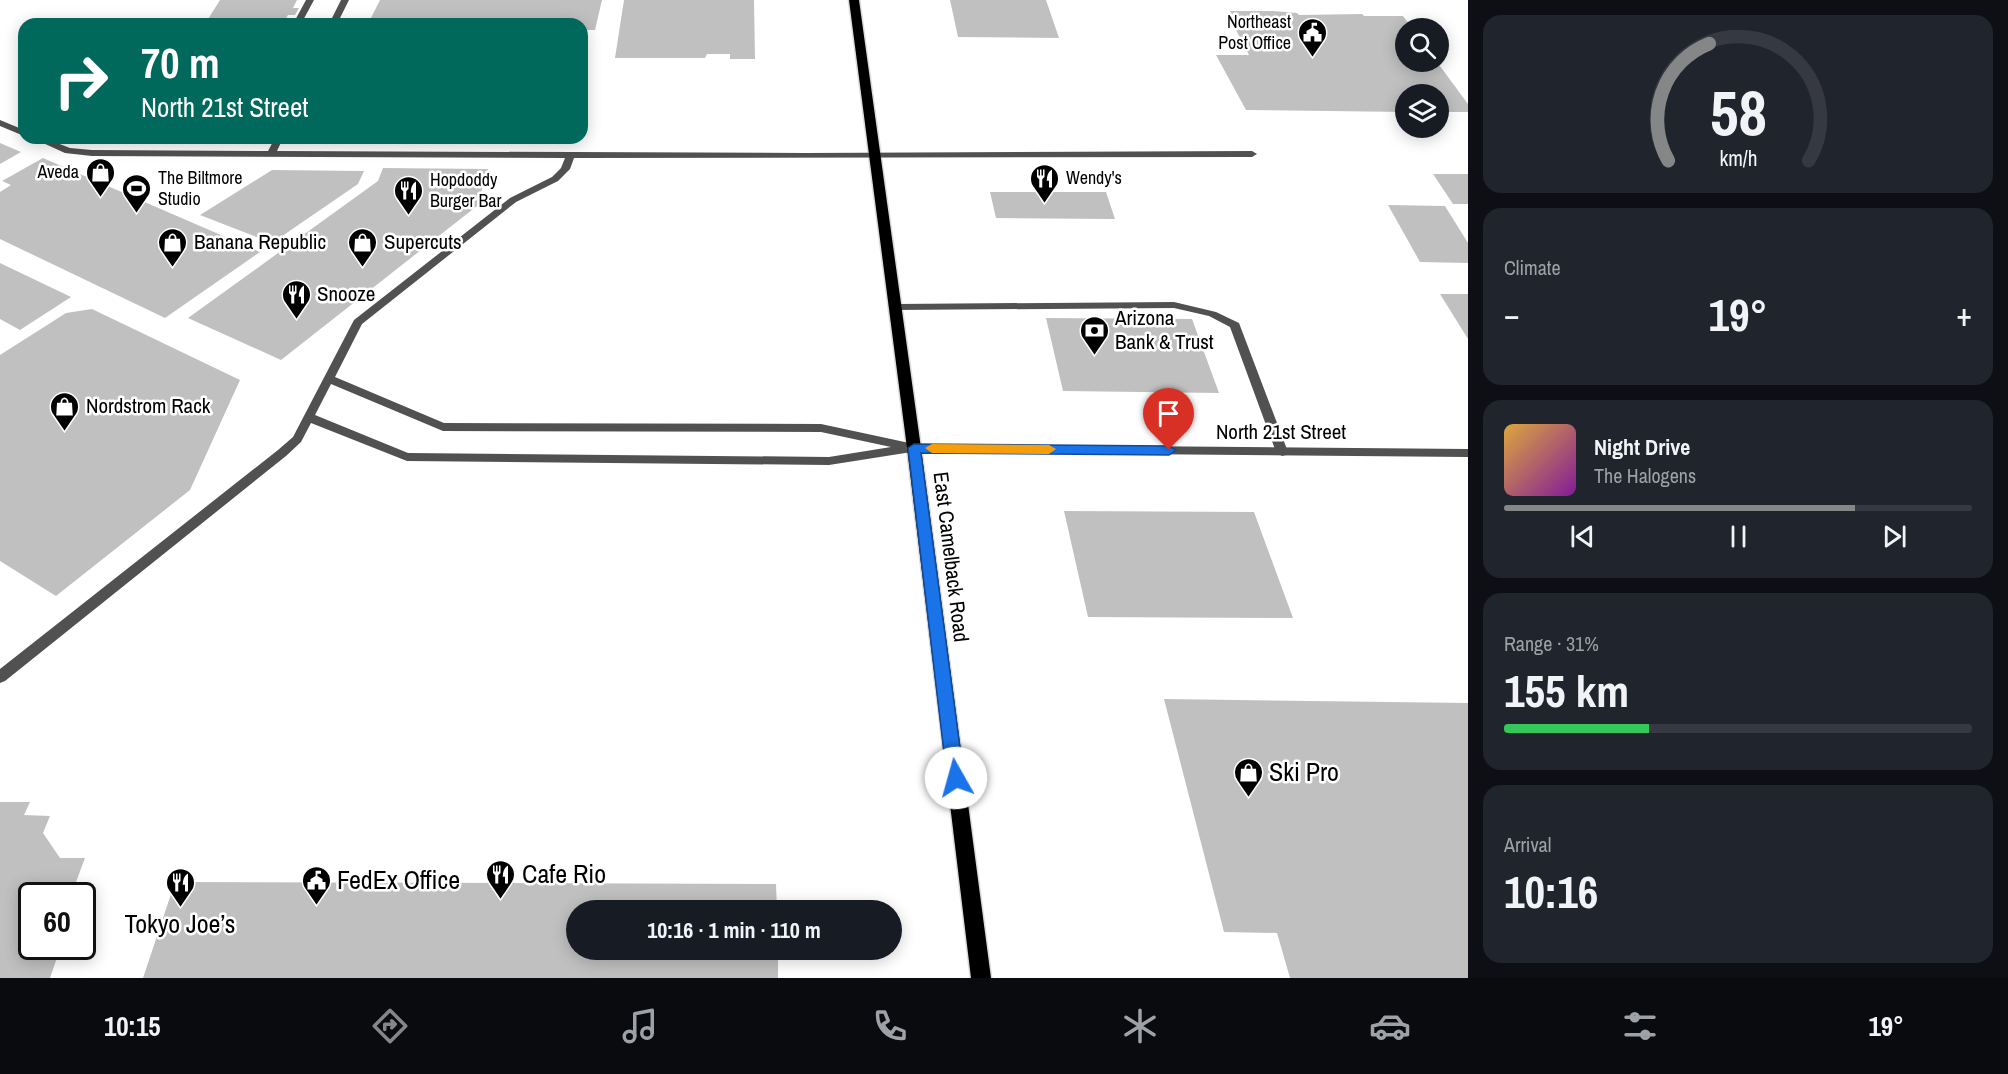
<!DOCTYPE html>
<html lang="en">
<head>
<meta charset="utf-8">
<style>
  :root { --surface:#171b24; --page:#20242c; --text:#f1f3f6; --muted:#9ea1a6; --line:#363941; --accent:#858687 }
  body { margin:0; font-family:"Archivo Narrow",sans-serif; background:var(--page); color:var(--text); height:100vh; display:flex; flex-direction:column; font-size:22px; white-space:nowrap }
  * { box-sizing:border-box; margin:0 }
  p { font-size:20px; color:var(--muted) }
  .icon { flex:none; width:33px; height:33px; fill:none; stroke:currentColor; stroke-width:2; stroke-linecap:round; stroke-linejoin:round }
  .map { position:relative; flex:1; overflow:hidden }
  .sheet { display:flex; flex-direction:column; gap:15px; padding:15px; background:#0d0f14; width:540px }
  .sheet>* { flex:none }
  .guide { position:absolute; left:18px; top:18px; width:570px; height:126px; border-radius:18px; box-shadow:0 3px 15px #0003; background:#00695c; color:#fff; overflow:hidden }
  .controls { position:absolute; left:1395px; top:18px; display:grid; gap:12px }
  .controls a { display:grid; place-items:center; width:54px; height:54px; border-radius:50%; background:var(--surface); box-shadow:0 3px 15px #0003; font-size:30px }
  .speed { position:absolute; left:18px; top:882px; display:flex; gap:12px; font-size:30px; font-weight:700; text-align:center }
  .speed>* { display:grid; place-content:center; width:78px; height:78px; border-radius:50%; background:var(--surface); box-shadow:0 3px 15px #0003; line-height:1 }
  .speed .limit { border:3px solid #111; border-radius:9px; background:#fff; color:#111 }
  .pin { position:absolute; display:grid; place-items:center; width:51px; height:51px; color:#fff; margin:-62px -26px; border-radius:50% 50% 50% 0; rotate:-45deg; box-shadow:0 0 6px #0007 }
  .pin .icon { rotate:45deg }
  .me { position:absolute; width:66px; margin:-33px; rotate:353deg; stroke-linejoin:round; filter:drop-shadow(0 0 4px #0008) }
  .turn { display:flex; align-items:center; gap:21px; height:126px; padding:0 24px; font-size:27px }
  .turn .icon { width:78px; height:78px; stroke-width:2.5 }
  .turn b { display:block; font-size:42px; line-height:51px }
  .big { font-size:45px; font-weight:700; line-height:1.1 }
  .sheet .card { flex:1; display:flex; flex-direction:column; justify-content:center; gap:9px; min-width:0; padding:0 21px; border-radius:18px; background:var(--page) }
  .sheet .dial { align-items:center; gap:0 }
  .dial svg { height:156px; overflow:visible; fill:none; stroke:var(--line); stroke-width:7; stroke-linecap:round; text-anchor:middle }
  .dial text { fill:var(--text); stroke:none }
  .song { display:flex; align-items:center; gap:18px }
  .cover { width:72px; height:72px; border-radius:9px; background:linear-gradient(135deg,hsl(40 70% 55%),hsl(290 70% 35%)) }
  .played { height:6px; border-radius:3px; background:linear-gradient(90deg,var(--accent) 75%,var(--line) 75%) }
  .keys { display:flex; justify-content:space-around; direction:ltr }
  .heat { display:flex; justify-content:space-between; align-items:center; font-size:33px; direction:ltr }
  .charge { height:9px; border-radius:4px; background:linear-gradient(90deg,#34c759 31%,var(--line) 0) }
  .trip { position:absolute; left:566px; top:900px; width:336px; height:60px; border-radius:30px; background:var(--surface); box-shadow:0 3px 15px #0003; font-weight:700; line-height:60px; text-align:center }
  .tabs { display:flex; height:96px; justify-content:space-around; align-items:center; background:#090b0e; color:var(--muted) }
  .tabs .icon { width:42px; height:42px }
  .tabs .selected { color:var(--accent) }
  .tabs b { font-size:27px; color:var(--text) }
  main { display:flex; flex:1; min-height:0 }
  .map>svg:first-child { display:block }
</style>
</head>
<body>
<main>
<div class="map">
<svg width="1468" height="978" viewBox="0 0 1468 978">
  <rect width="100%" height="100%" fill="#fff"/>
  <!-- building -->
  <path fill="#c0c0c0" d="M220 0H297L293 8H299L295 15H288L283 24H205Z
    M380 0H602L595 30H582V24H368Z
    M624 0H754L755 59H730V54H707L705 58H615Z
    M950 0H1046L1059 38 958 37Z
    M1230 11H1273L1297 13 1299 15 1362 14 1364 16H1403L1412 28H1406V62H1437L1468 104V112H1438V94H1406V112L1246 110 1216 55H1249L1227 13H1231Z
    M0 143 21 152 0 164Z
    M43 158 260 252 165 318 0 239V192L11 185 2 181Z
    M383 168 488 169 477 206 281 360 188 318 378 181Z
    M272 170 364 171 358 184 272 243 200 215Z
    M1433 174H1468V204H1453Z
    M990 192H1106L1115 219 996 218Z
    M1388 205 1445 206 1468 243V263L1420 262Z
    M0 263 71 297 20 330 0 319Z
    M1440 294H1468V339Z
    M92 309 240 380 190 490 56 596 0 561V355L66 313Z
    M1046 318 1192 319 1219 393 1063 391Z
    M1064 511 1254 512 1293 618 1088 617Z
    M1164 699 1468 703V978H1290L1277 933 1224 932Z
    M0 802H30L24 815 50 816 43 833 60 858H85L76 882H84L79 896H32V946H61L50 978H0Z
    M175 882 776 884 777 910H576V950H778V978H143Z"/>
  <g fill="none" stroke-linecap="round" stroke-linejoin="round">
    <defs>
      <path id="primary" d="M849 0H859L921 448 991 978H971L907 448Z"/>
    </defs>
    <!-- primary casing -->
    <use href="#primary" stroke="#dbdbdb" stroke-width="3"/>
    <!-- service -->
    <path fill="#515151" fill-rule="evenodd" d="M306 0H314L301 24H293Z
      M341 0H349L337 24H329Z
      M0 120 24 130V136L0 126Z
      M32 138H44L70 148 92 150 268 151 275 138H283L277 151 806 153 1252 151 1257 154 1252 157 574 158 570 169 558 181 516 202 362 324 335 377 444 423 821 424 914 444 920 448 918 451 829 465 407 461 311 423 301 442 286 456 5 681 0 683V669L278 450 293 437 354 320 510 198 552 177 561 168 565 158 92 156 65 153ZM331 384 443 431 821 432 891 447 829 457 408 453 315 415Z
      M1174 302 1216 312 1239 323 1288 452 1286 455 1282 456 1276 452 1230 327 1209 316 1174 308 896 310 891 307 896 304Z"/>
    <!-- minor -->
    <path fill="#515151" fill-rule="evenodd" d="M914 444 1468 449V457L914 452 908 448Z"/>
    <!-- primary -->
    <use href="#primary" fill="#000" fill-rule="evenodd"/>
  </g>
  <!-- route -->
  <path fill="#1a73e8" stroke="#114b97" stroke-width="1.5" d="M914 444 1169 446 1176 450 1169 455 921 453 964 778 962 783 956 785 950 783 947 778 908 448Z"/>
  <!-- slow -->
  <path fill="#f59e0b" d="M932 444 1049 445 1056 449 1049 454 932 453 925 448Z"/>
  <!-- icons -->
  <defs>
    <symbol id="civic-pin" viewBox="-11 -11 22 30"><path d="M0 17L-7.5 6A9.5 9.5 0 1 1 7.5 6Z" fill="#000" stroke="#fff"/><path d="M-.6-6.5H3V-4.5H.6V-3L4-1V1h2V6H-6V1h2V-1L-.6-3ZM-1.2 2.5V6h2.4V2.5Z" fill="#fff"/></symbol>
    <symbol id="shop-pin" viewBox="-11 -11 22 30"><path d="M0 17L-7.5 6A9.5 9.5 0 1 1 7.5 6Z" fill="#000" stroke="#fff"/><path d="M-5-2.5h2.3a2.7 3.5 0 0 1 5.4 0H5L5.5 6h-11ZM-1.5-2.5h3a1.5 2.3 0 0 0-3 0Z" fill="#fff"/></symbol>
    <symbol id="restaurant-pin" viewBox="-11 -11 22 30"><path d="M0 17L-7.5 6A9.5 9.5 0 1 1 7.5 6Z" fill="#000" stroke="#fff"/><path d="M-5-6h1v4h1v-4h1v4h1v-4h1v5L-1.5 .5V6h-2V.5L-5-1ZM5-6V6H3V1.5H1.5Q1.5-4 5-6Z" fill="#fff"/></symbol>
    <symbol id="stadium-pin" viewBox="-11 -11 22 30"><path d="M0 17L-7.5 6A9.5 9.5 0 1 1 7.5 6Z" fill="#000" stroke="#fff"/><path d="M0-5a6.5 5 0 1 0 0 10a6.5 5 0 1 0 0-10ZM-3.5-1.8h7v3.6h-7Z" fill="#fff"/></symbol>
    <symbol id="bank-pin" viewBox="-11 -11 22 30"><path d="M0 17L-7.5 6A9.5 9.5 0 1 1 7.5 6Z" fill="#000" stroke="#fff"/><path d="M-6-4H6V4H-6ZM0-2.3a2.3 2.3 0 1 0 0 4.6a2.3 2.3 0 1 0 0-4.6Z" fill="#fff"/></symbol>
  </defs>
  <g fill-rule="evenodd">
    <use href="#civic-pin" x="1296" y="16" width="33" height="45"/>
    <use href="#shop-pin" x="84" y="156" width="33" height="45"/>
    <use href="#restaurant-pin" x="1028" y="162" width="33" height="45"/>
    <use href="#stadium-pin" x="120" y="172" width="33" height="45"/>
    <use href="#restaurant-pin" x="392" y="174" width="33" height="45"/>
    <use href="#shop-pin" x="156" y="226" width="33" height="45"/>
    <use href="#shop-pin" x="346" y="226" width="33" height="45"/>
    <use href="#restaurant-pin" x="280" y="278" width="33" height="45"/>
    <use href="#bank-pin" x="1078" y="314" width="33" height="45"/>
    <use href="#shop-pin" x="48" y="390" width="33" height="45"/>
    <use href="#shop-pin" x="1232" y="756" width="33" height="45"/>
    <use href="#restaurant-pin" x="484" y="858" width="33" height="45"/>
    <use href="#civic-pin" x="300" y="864" width="33" height="45"/>
    <use href="#restaurant-pin" x="164" y="866" width="33" height="45"/>
  </g>
  <g text-anchor="middle" stroke-width="5" stroke-linejoin="round" paint-order="stroke">
    <!-- far-poi labels -->
    <g font-size="18" fill="#000" stroke="#fff" text-anchor="start">
      <text x="1291" y="28" text-anchor="end">Northeast<tspan x="1291" dy="21">Post Office</tspan></text>
      <text x="79" y="178" text-anchor="end">Aveda</text>
      <text x="158" y="184">The Biltmore<tspan x="158" dy="21">Studio</tspan></text>
      <text x="1066" y="184">Wendy's</text>
      <text x="430" y="186">Hopdoddy<tspan x="430" dy="21">Burger Bar</tspan></text>
    </g>
    <!-- poi labels -->
    <g font-size="21" fill="#000" stroke="#fff" text-anchor="start">
      <text x="194" y="249">Banana Republic</text>
      <text x="384" y="249">Supercuts</text>
      <text x="317" y="301">Snooze</text>
      <text x="1115" y="325">Arizona<tspan x="1115" dy="24">Bank &amp; Trust</tspan></text>
      <text x="86" y="413">Nordstrom Rack</text>
    </g>
    <!-- street labels -->
    <g font-size="21" fill="#000" stroke="#fff">
      <text x="1281" y="439">North 21st Street</text>
      <text transform="translate(951 557) rotate(83)" y="7">East Camelback Road</text>
    </g>
    <!-- near-poi labels -->
    <g font-size="26" fill="#000" stroke="#fff" text-anchor="start">
      <text x="1269" y="781">Ski Pro</text>
      <text x="522" y="883">Cafe Rio</text>
      <text x="337" y="889">FedEx Office</text>
      <text x="180" y="933" text-anchor="middle">Tokyo Joe’s</text>
    </g>
  </g>
</svg>
<div class="controls">
<a><svg class="icon" aria-label="search" viewBox="0 0 24 24"><circle cx="10" cy="10" r="6"/><path d="M15 15l6 6"/></svg></a>
<a><svg class="icon" aria-label="layers" viewBox="0 0 24 24"><path d="M12 4l9 5-9 5-9-5zM3 14l9 5 9-5"/></svg></a>
</div>
<div class="speed"><div class="limit">60</div></div>
<div class="pin" style="left:1169px;top:450px;background:#d93025"><svg class="icon" aria-label="arrive" viewBox="0 0 24 24"><path d="M6 21V4h12l-3 4 3 4H6"/></svg></div>
<svg class="me" style="left:956px;top:778px" viewBox="-20 -20 40 40"><circle r="19" fill="#fff"/><path d="M0-13L10 11 0 6-10 11z" fill="#1a73e8"/></svg>
<div class="trip">10:16 · 1 min · 110 m</div>
<div class="guide">
<div class="turn"><svg class="icon" aria-label="right" viewBox="0 0 24 24"><path d="M7 20v-9h11M14 6l5 5-5 5"/></svg><div><b>70 m</b>North 21st Street</div></div>
</div>
</div>
<section class="sheet">
<div class="card dial"><svg viewBox="0 0 100 80">
<path d="M14 69A42 42 0 1 1 86 69"/>
<path d="M14 69A42 42 0 0 1 35 9" stroke="#858687"/>
<text x="50" y="56" font-size="32" font-weight="700">58</text>
<text x="50" y="72" font-size="11">km/h</text>
</svg></div>
<div class="card"><p>Climate</p>
<div class="heat"><a>−</a><b class="big">19°</b><a>+</a></div>
</div>
<div class="card">
<div class="song"><i class="cover"></i><div><b>Night Drive</b><p>The Halogens</p></div></div>
<div class="played"></div>
<div class="keys"><svg class="icon" aria-label="previous" viewBox="0 0 24 24"><path d="M18 5L8 12l10 7zM5 5v14"/></svg><svg class="icon" aria-label="pause" viewBox="0 0 24 24"><path d="M8 5v14M16 5v14"/></svg><svg class="icon" aria-label="next" viewBox="0 0 24 24"><path d="M6 5l10 7-10 7zM19 5v14"/></svg></div>
</div>
<div class="card"><p>Range · 31%</p><b class="big">155 km</b><div class="charge"></div></div>
<div class="card"><p>Arrival</p><b class="big">10:16</b></div>
</section>
</main>
<nav class="tabs">
<b>10:15</b>
<svg class="icon selected" aria-label="directions" viewBox="0 0 24 24"><path d="M12 3l9 9-9 9-9-9zM9 14v-3h6M13 9l2 2-2 2"/></svg>
<svg class="icon" aria-label="music" viewBox="0 0 24 24"><path d="M9 18V5l10-2v13"/><circle cx="6" cy="18" r="3"/><circle cx="16" cy="16" r="3"/></svg>
<svg class="icon" aria-label="phone" viewBox="0 0 24 24"><path d="M5 4h4l2 5-3 2q2 4 5 5l2-3 5 2v4C11 20 4 13 5 4z"/></svg>
<svg class="icon" aria-label="climate" viewBox="0 0 24 24"><path d="M12 3v18M4 7l16 10M4 17L20 7"/></svg>
<svg class="icon" aria-label="car" viewBox="0 0 24 24"><path d="M5 17H2v-5l4-1 3-4h7l3 4 3 1v5h-3M9 17h6M6 11h13"/><circle cx="7" cy="17" r="2"/><circle cx="17" cy="17" r="2"/></svg>
<svg class="icon" aria-label="filters" viewBox="0 0 24 24"><path d="M4 7h16M4 17h16"/><circle cx="9" cy="7" r="2"/><circle cx="15" cy="17" r="2"/></svg>
<b>19°</b>
</nav>
</body>
</html>
